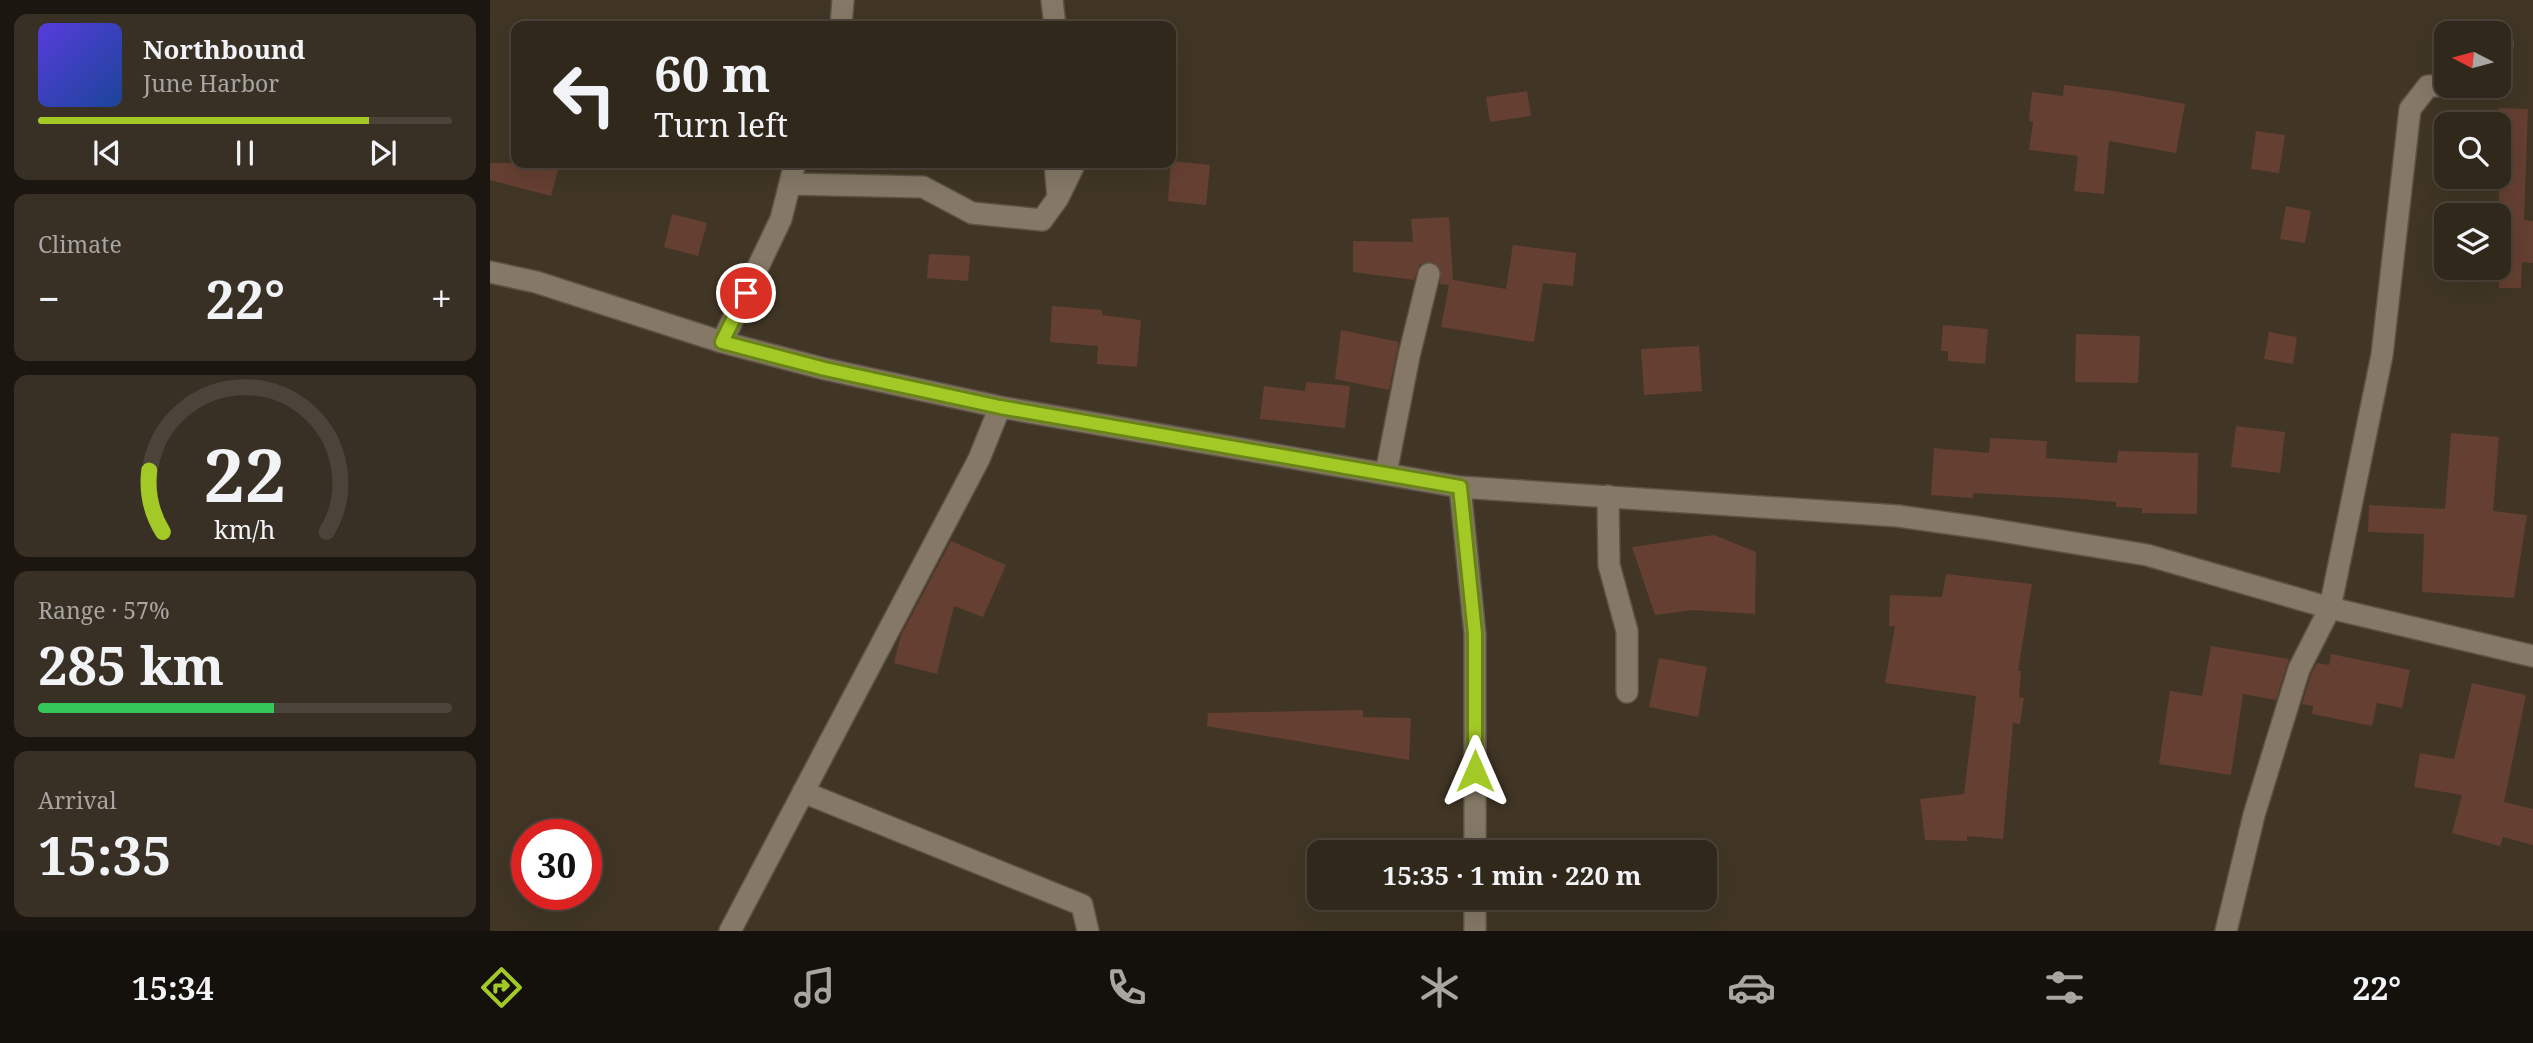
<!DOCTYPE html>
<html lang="en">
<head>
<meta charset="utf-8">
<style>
  :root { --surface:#31281c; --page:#393025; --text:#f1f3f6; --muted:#a8a6a3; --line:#4c443b; --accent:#a3c927 }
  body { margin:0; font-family:"Noto Serif",serif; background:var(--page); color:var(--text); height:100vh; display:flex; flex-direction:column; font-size:26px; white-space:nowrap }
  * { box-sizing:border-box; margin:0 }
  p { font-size:23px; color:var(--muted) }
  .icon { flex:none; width:38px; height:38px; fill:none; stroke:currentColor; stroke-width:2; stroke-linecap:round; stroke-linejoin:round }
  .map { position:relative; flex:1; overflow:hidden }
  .drawer { display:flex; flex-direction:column; gap:14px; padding:14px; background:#1b160f; width:490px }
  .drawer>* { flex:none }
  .guide { position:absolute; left:21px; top:21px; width:665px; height:147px; border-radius:14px; box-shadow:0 7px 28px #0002,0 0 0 2px var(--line); background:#31281c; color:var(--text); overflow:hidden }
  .needle { width:46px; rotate:276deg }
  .fabs { position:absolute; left:1944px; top:21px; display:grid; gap:14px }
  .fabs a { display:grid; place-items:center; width:77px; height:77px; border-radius:14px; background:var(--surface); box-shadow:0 7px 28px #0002,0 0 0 2px var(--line); font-size:35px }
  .speed { position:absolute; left:21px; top:819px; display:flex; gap:14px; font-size:35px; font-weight:700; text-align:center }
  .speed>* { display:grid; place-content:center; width:91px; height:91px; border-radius:50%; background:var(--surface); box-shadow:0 7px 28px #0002,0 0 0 2px var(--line); line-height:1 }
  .speed .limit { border:10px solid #d22; background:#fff; color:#111 }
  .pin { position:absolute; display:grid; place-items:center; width:60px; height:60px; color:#fff; margin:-30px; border:4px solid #fff; border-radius:50%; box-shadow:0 2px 7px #0007 }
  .me { position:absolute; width:77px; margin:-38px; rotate:0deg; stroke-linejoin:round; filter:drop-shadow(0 0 5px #0008) }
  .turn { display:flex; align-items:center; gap:24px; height:147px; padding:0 28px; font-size:32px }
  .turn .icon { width:91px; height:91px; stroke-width:2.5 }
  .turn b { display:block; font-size:49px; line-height:60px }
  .big { font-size:52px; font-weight:700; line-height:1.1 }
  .drawer .tile { flex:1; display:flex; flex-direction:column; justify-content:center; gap:10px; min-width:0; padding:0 24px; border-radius:14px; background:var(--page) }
  .drawer .dial { align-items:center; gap:0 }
  .dial svg { height:182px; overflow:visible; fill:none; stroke:var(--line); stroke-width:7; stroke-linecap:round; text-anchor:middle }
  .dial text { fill:var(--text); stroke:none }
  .song { display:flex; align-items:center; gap:21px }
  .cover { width:84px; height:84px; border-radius:10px; background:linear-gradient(135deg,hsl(250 70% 55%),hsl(220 70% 35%)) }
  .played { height:7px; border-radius:4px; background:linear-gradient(90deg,var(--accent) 80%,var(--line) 80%) }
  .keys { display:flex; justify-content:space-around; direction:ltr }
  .heat { display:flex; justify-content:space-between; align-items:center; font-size:38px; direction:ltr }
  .charge { height:10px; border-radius:5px; background:linear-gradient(90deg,#34c759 57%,var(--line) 0) }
  .trip { position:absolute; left:817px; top:840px; width:410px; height:70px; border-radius:14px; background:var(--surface); box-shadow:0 7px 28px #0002,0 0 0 2px var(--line); font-weight:700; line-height:70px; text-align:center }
  .tabs { display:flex; height:112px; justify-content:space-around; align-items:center; background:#14100b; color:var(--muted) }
  .tabs .icon { width:49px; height:49px }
  .tabs .current { color:var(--accent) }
  .tabs b { font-size:32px; color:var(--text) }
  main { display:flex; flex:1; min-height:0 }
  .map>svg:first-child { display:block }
</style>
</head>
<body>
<main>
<section class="drawer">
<div class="tile">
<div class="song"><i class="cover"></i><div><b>Northbound</b><p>June Harbor</p></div></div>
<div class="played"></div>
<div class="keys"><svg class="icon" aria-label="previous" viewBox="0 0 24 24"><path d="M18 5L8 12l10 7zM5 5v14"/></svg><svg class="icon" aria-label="pause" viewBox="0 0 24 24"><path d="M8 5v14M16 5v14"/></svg><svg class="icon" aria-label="next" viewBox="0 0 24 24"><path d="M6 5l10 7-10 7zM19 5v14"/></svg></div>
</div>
<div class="tile"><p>Climate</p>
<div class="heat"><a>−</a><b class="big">22°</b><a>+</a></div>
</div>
<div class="tile dial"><svg viewBox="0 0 100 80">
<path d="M14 69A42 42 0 1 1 86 69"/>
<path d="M14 69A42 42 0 0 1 8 42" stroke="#a3c927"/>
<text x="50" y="56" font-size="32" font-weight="700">22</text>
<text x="50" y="72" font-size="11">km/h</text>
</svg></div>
<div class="tile"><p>Range · 57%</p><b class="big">285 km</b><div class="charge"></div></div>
<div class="tile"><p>Arrival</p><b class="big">15:35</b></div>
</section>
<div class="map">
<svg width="2043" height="931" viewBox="0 0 2043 931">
  <rect width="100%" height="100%" fill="#413625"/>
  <!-- building -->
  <path fill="#653f32" d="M1574 85 1624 91 1695 104 1686 153 1619 141 1614 194 1584 191 1588 156 1539 150 1543 122 1539 121 1542 92 1573 96Z
    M1037 91 1041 116 1000 122 996 97Z
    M2009 108 2038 109 2034 220 2043 221V263L2032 262 2031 288H2009Z
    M1766 131 1795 135 1789 173 1761 169Z
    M681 161 720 165 716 205 678 201Z
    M0 163H70L61 196 0 180Z
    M1796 206 1821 211 1815 243 1790 239Z
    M182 214 217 223 208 256 174 247Z
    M959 217 963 280 1016 289 1023 245 1086 253 1083 286 1053 283 1044 342 951 327 959 285 950 284 951 270 943 262 930 264 924 280 863 272V241L923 242 921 219Z
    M439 254 480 256 478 281 437 278Z
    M562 306 612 310V315L651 320 647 367 607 364 608 346 560 342Z
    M1453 325 1498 329 1495 364 1458 361V351H1451Z
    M851 330 909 342 899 390 845 379Z
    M1779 332 1807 337 1803 364 1774 359Z
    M1586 334 1650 336 1648 383 1585 382Z
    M1209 346 1212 391 1154 395 1151 349Z
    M816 382 860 386 855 428 770 419 774 386 815 391Z
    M1746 426 1795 432 1790 473 1741 467Z
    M1961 433 2009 437 2003 511 2037 515 2024 598 1932 592 1934 534 1878 532 1879 505 1955 509Z
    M1500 438 1557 441 1556 458 1627 463 1628 451 1708 453 1707 514 1652 513V508L1626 507V502L1577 498 1483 493V498L1441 495 1444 448 1499 453Z
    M1224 535 1266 552 1265 614 1204 610 1165 615 1142 547Z
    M461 541 516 565 493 617 464 606 447 674 404 663 411 635Z
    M1456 574 1542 584 1528 671H1531L1529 697 1534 698 1530 724 1523 723 1513 839 1477 836V841L1435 840 1430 799 1474 794 1486 696 1395 683 1405 626H1399L1400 595 1452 597Z
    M1721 646 1799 659 1786 700 1753 694 1741 775 1669 764 1680 691 1712 696Z
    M1841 654 1920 670 1912 708 1887 703 1882 726 1822 714 1823 706 1812 704 1821 674 1827 663 1839 665Z
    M1169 658 1217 667 1208 717 1159 707Z
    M1982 683 2036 695 2014 802 2043 809V845L2013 837 2010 846 1962 833 1972 795 1924 787 1930 753 1964 759Z
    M873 710V717L921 718 919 760 717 726 718 713Z"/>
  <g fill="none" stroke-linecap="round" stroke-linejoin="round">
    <defs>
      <path id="minor" d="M562 0 565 26
        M351 26 353 0
        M2009 54 2012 44
        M300 184 433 187 482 213 552 220 568 198 565 163
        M569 196 585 163
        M0 272 46 282 232 342 335 369 510 407 970 487 1408 516 1493 528 1657 555 1840 608 2043 656
        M232 342 291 219 305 163
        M896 473 919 356 939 274
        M970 487 985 634V852
        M1118 496 1119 565 1137 631V692
        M313 792 592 905 598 931
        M985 898V931
        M240 931 489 459 510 407
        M1736 931 1764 815 1809 669 1840 608 1892 355 1920 109 1938 86H1956"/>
    </defs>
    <!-- minor casing -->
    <use href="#minor" stroke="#5c5345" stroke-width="24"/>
    <!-- minor -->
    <use href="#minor" stroke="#857866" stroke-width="21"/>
  </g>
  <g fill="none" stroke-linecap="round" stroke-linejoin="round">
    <defs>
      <path id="route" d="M256 293 232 342 335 369 510 407 970 487 985 634V771"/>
    </defs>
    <!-- route casing -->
    <use href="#route" stroke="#6a8319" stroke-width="18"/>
    <!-- route -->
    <use href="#route" stroke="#a3c927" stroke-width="12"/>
  </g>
</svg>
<div class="fabs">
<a><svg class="needle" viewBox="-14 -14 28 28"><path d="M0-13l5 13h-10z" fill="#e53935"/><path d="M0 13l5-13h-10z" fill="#a8a6a3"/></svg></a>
<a><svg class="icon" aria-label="search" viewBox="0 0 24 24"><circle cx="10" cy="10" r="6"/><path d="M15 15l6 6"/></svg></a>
<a><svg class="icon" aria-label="layers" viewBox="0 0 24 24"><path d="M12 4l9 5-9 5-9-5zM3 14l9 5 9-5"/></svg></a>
</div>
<div class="speed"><div class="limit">30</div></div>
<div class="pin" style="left:256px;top:293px;background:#d93025"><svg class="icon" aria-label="arrive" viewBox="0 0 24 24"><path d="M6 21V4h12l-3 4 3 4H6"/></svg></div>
<svg class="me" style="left:985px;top:771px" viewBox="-20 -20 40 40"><path d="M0-17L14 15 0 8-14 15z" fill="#a3c927" stroke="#fff" stroke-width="4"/></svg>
<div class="trip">15:35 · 1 min · 220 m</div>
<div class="guide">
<div class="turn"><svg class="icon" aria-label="left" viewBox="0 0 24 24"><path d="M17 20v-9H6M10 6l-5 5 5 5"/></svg><div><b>60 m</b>Turn left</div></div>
</div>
</div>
</main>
<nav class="tabs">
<b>15:34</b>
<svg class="icon current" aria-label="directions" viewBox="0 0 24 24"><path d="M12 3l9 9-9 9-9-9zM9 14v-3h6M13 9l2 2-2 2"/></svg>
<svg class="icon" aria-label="music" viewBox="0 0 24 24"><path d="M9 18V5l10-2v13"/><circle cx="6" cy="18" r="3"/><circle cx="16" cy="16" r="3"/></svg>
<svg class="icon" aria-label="phone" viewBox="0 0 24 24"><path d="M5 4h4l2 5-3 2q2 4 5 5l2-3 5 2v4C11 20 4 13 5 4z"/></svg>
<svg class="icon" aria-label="climate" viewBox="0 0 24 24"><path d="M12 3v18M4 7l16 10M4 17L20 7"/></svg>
<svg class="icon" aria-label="car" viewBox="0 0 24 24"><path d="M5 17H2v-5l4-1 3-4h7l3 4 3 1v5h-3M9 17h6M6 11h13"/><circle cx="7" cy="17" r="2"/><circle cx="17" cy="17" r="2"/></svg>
<svg class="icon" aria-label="filters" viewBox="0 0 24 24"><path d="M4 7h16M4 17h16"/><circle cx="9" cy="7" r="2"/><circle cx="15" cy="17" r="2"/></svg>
<b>22°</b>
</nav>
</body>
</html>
